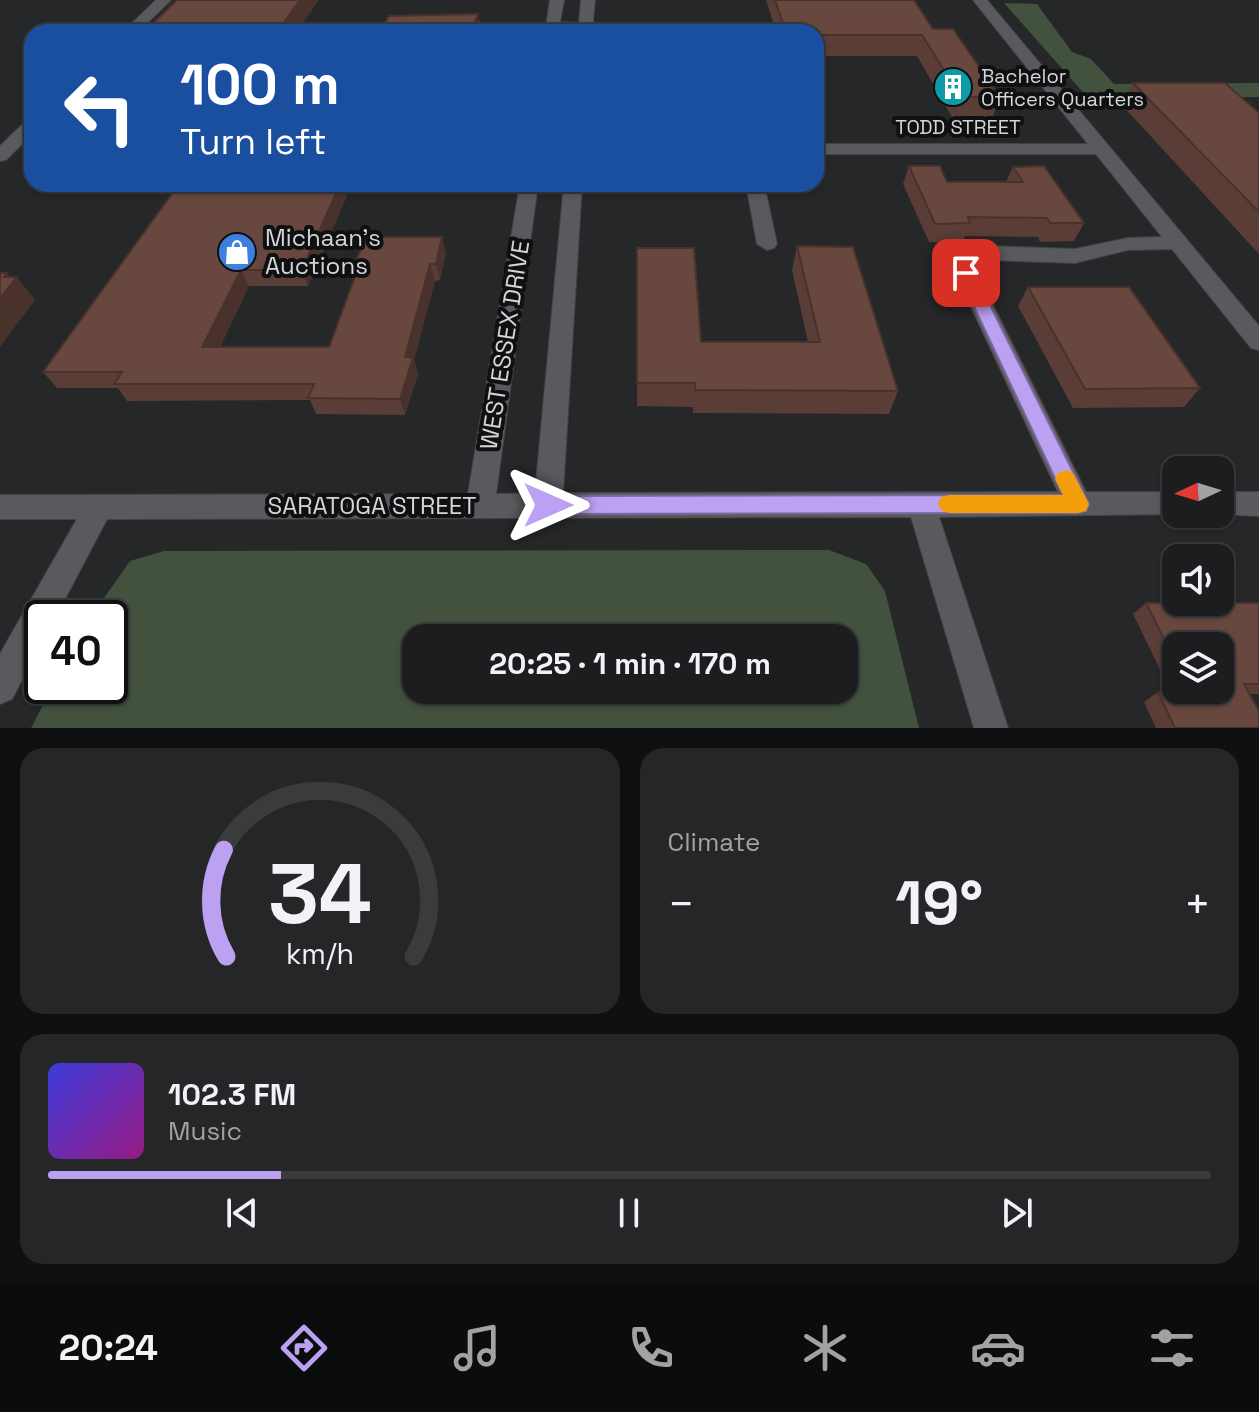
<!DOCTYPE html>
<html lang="en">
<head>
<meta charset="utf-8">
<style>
  :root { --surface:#1c1d1f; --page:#252628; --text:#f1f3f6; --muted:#a0a2a4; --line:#3a3b3d; --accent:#bca0f2 }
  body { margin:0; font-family:"Space Grotesk",sans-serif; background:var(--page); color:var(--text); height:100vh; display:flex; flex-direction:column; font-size:30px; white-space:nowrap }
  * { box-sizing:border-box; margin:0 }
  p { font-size:26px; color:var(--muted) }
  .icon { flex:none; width:44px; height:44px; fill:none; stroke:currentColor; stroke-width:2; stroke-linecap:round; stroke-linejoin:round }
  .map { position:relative; height:728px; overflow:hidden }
  .panel { display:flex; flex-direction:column; gap:20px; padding:20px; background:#0f1011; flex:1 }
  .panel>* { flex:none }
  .banner { position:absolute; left:24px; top:24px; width:800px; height:168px; border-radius:24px; box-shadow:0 2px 6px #0004,0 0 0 2px var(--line); background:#1a4fa0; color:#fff; overflow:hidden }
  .needle { width:52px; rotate:266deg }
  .fabs { position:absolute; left:1162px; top:456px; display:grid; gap:16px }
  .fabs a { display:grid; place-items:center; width:72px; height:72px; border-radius:16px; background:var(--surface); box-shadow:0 2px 6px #0004,0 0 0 2px var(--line); font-size:40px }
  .speed { position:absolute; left:24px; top:600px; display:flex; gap:16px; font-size:40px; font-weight:700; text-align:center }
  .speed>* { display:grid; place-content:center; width:104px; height:104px; border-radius:50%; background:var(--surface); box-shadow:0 2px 6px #0004,0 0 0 2px var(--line); line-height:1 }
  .speed .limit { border:4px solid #111; border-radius:12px; background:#fff; color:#111 }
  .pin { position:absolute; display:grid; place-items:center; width:68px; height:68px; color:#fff; margin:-34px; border-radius:16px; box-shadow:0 4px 12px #0006 }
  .me { position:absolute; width:88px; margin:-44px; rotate:90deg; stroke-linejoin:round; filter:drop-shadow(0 0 6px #0008) }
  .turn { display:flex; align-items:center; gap:28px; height:168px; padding:0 24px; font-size:36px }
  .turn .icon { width:104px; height:104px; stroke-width:2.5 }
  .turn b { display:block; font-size:56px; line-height:68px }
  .big { font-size:60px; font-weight:700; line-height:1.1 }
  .panel .tile { flex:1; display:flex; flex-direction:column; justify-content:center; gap:12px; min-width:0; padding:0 28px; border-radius:24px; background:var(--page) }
  .panel .dial { align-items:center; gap:0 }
  .dial svg { height:208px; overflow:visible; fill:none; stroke:var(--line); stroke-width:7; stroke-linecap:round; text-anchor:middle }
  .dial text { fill:var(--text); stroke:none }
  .song { display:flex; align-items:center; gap:24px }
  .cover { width:96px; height:96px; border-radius:12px; background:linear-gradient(135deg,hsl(240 70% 55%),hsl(310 70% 35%)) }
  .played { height:8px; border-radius:4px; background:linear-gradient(90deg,var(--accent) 20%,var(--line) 20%) }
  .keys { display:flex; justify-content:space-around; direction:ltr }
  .heat { display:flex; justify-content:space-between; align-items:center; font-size:44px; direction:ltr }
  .panel .tiles { flex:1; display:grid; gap:20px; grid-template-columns:1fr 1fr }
  .tile:last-child { grid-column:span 2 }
  .trip { position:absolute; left:402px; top:624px; width:456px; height:80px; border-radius:24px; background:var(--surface); box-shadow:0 2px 6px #0004,0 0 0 2px var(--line); font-weight:700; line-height:80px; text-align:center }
  .menu { display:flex; height:128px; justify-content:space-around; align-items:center; background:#0b0c0c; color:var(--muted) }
  .menu .icon { width:56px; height:56px }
  .menu .active { color:var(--accent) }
  .menu b { font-size:36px; color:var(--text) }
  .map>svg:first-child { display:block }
</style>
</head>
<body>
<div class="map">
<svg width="1259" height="728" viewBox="0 0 1259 728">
  <rect width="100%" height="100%" fill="#262729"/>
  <!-- green -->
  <path fill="#42523f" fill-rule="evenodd" d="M1004 3 1037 4 1072 52 1091 59 1114 84 1259 83V97L1088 98Z
    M829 550 866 564 885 591 919 728H31L53 686H110V618H90L130 561 164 551ZM844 638V690H416V638Z"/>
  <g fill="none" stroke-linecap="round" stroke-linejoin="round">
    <defs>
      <path id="minor" d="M156 0H171L138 32H123Z
        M550 0H564L560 22 579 23 581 0H595L592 32H545Z
        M973 0H987L1259 326V350L1251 348 1172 249 1128 250 1075 263 989 260 978 266 977 273 1086 492H1176V514H1182L939 517 1008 728H974L911 517 107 519 55 618H42V642L12 699 0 704V654L77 519H0V495L468 494 520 184H538L496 494 535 493 564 184H582L563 493 1058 492 955 273 961 258 985 246 1075 249 1128 238 1162 237 1096 154H816V144H1088Z
        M32 120V134L6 160 0 161V146L26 121Z
        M746 184H764L777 244 774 248 767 250 757 244Z
        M1220 492H1259V516L1214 514H1220Z"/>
    </defs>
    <!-- minor casing -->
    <use href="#minor" stroke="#424345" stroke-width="2"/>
    <!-- minor -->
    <use href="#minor" fill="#595a5d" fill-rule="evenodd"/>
  </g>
  <!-- wall -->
  <path fill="#593d36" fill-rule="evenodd" d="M766 0H914L933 29 1000 97 992 119H953L917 56H816V32H776Z
    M1133 83 1259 113V254L1122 105Z
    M909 166 947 182H1006L1013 167 1084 223 1074 241 1040 242 1038 237 965 236 963 242H929L903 184Z
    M179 184H352L308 286H249L220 347H329L358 269 355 263 446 253 440 280 435 281 414 360 418 374 405 415 316 414 310 400 127 401 118 388H57L43 372Z
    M797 246 898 391 889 414 693 413V407L637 406V248L701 342H808L792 270Z
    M1028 287 1200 388 1184 407 1073 408 1018 306Z
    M1146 603H1259V694H1250L1259 728H1156L1144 702 1158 692H1171L1133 614ZM1176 646 1220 690H1176Z"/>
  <!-- shaded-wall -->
  <path fill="#49322c" d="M300 0H319L297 32H277Z
    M478 14 479 24 480 21 482 32H476L475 21Z
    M340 184H352L308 286 302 270Z
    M442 237 446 253 440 280 436 264Z
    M430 264 435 281 414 360 418 374 405 415 400 399 405 357Z
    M241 270 249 286 212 364 202 347Z
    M7 273 13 281 17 277 35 300 0 347V298L4 277Z"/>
  <!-- building -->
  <path fill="#68473f" stroke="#49322c" stroke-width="2" d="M177 0H300L277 32H144Z
    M775 0H914L933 29H953L1000 97H961L922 35H816V32H786Z
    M478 14 475 21H480L476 32H380L389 16Z
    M663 25H688L689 32H654V30H663Z
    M1133 83H1225L1259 113V212Z
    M909 166H940L947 182H1023L1013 167 1044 166 1084 223H1050L1047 218 968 217 970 223 935 224Z
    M179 184H340L302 270H241L202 347H329L360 263H355L366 237H442L436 264H430L405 357 413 358 400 399 308 398 314 384H114L122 372H43Z
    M797 246 853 247 898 391 695 390V383H637V248H694L701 342H820Z
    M0 273H7L4 277H17L0 298Z
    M1028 287H1129L1200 388 1085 389Z
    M1146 603H1259V684H1244L1259 711V728H1175L1158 692H1191L1190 690H1220V646H1176V663Z"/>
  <!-- route -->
  <path fill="#bca0f2" stroke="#7a689d" stroke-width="2" d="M966 268 974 273 1086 498 1089 504 1086 511 1078 513 548 514 540 512 537 505 540 499 548 496 1063 495 958 273Z"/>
  <!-- slow -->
  <path fill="#f59e0b" d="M1066 470 1073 473 1089 504 1086 511 1078 513H949L941 510 938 504 941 497 949 495H1063L1055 479 1058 473Z"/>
  <!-- icons -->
  <defs>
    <symbol id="building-disc" viewBox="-11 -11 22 22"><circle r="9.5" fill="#0f9aa8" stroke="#0f1011"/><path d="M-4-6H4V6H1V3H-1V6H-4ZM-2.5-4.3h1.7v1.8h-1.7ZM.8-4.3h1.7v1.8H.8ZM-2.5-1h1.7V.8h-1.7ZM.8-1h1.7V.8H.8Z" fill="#fff"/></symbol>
    <symbol id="shop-disc" viewBox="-11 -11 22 22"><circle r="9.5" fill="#3f7fe0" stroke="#0f1011"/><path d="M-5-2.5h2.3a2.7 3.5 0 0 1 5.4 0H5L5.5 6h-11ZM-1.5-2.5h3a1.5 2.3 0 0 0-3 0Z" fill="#fff"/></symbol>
  </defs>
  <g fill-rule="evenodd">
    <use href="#building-disc" x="931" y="65" width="44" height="44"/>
    <use href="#shop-disc" x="215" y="230" width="44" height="44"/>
  </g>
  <g text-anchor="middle" stroke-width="8" stroke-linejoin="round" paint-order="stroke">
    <!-- far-poi labels -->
    <g font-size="20" fill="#d4d5d7" stroke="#0f1011" text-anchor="start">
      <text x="981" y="83">Bachelor<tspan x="981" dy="23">Officers Quarters</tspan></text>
    </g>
    <!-- far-street labels -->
    <g font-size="20" fill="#d4d5d7" stroke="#0f1011">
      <text x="958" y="134">TODD STREET</text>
    </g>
    <!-- poi labels -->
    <g font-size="24" fill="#d4d5d7" stroke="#0f1011" text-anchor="start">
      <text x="265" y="246">Michaan's<tspan x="265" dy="28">Auctions</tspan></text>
    </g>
    <!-- street labels -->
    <g font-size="24" fill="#d4d5d7" stroke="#0f1011">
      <text transform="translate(505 345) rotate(-81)" y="8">WEST ESSEX DRIVE</text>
      <text x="372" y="514">SARATOGA STREET</text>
    </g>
  </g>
</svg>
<div class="fabs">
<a><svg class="needle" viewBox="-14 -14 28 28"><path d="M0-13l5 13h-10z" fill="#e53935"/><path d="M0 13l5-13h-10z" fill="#a0a2a4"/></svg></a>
<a><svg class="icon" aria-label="sound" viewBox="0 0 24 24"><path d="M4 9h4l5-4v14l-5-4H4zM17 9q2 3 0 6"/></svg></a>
<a><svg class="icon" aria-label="layers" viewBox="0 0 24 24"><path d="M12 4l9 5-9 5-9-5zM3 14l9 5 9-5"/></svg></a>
</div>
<div class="speed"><div class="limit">40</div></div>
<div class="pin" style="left:966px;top:273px;background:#d93025"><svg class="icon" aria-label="arrive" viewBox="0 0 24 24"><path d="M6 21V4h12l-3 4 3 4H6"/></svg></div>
<svg class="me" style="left:548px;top:505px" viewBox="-20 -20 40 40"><path d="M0-17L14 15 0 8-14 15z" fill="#bca0f2" stroke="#fff" stroke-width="4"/></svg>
<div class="trip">20:25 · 1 min · 170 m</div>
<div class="banner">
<div class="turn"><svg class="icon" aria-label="left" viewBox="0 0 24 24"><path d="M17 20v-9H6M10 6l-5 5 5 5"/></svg><div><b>100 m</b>Turn left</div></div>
</div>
</div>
<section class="panel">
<div class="tiles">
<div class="tile dial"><svg viewBox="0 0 100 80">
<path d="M14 69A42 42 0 1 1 86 69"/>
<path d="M14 69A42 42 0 0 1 13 28" stroke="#bca0f2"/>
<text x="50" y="56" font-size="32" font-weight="700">34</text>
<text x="50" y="72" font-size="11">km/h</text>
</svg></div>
<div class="tile"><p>Climate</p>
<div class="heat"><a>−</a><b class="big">19°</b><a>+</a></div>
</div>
<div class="tile">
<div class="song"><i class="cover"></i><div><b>102.3 FM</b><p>Music</p></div></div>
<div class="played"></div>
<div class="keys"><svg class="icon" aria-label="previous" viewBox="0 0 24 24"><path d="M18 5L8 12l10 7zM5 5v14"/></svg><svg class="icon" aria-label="pause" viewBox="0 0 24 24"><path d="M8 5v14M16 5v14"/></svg><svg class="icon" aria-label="next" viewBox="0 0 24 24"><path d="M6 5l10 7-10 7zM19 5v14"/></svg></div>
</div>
</div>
</section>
<nav class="menu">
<b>20:24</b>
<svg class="icon active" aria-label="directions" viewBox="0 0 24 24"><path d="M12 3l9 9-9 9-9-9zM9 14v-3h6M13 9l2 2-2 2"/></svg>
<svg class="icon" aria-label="music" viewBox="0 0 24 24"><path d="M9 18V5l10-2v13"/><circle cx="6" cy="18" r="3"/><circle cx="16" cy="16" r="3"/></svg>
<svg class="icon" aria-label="phone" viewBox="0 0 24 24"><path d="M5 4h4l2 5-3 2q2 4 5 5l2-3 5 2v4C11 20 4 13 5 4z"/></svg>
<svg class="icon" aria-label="climate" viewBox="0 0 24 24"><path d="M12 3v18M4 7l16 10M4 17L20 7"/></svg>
<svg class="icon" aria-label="car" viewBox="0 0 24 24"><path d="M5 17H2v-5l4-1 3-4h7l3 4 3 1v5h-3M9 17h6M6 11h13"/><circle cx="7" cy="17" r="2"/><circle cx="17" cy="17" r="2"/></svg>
<svg class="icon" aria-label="filters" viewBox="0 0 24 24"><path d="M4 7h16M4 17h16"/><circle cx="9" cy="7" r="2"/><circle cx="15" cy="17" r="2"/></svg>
</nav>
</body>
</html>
